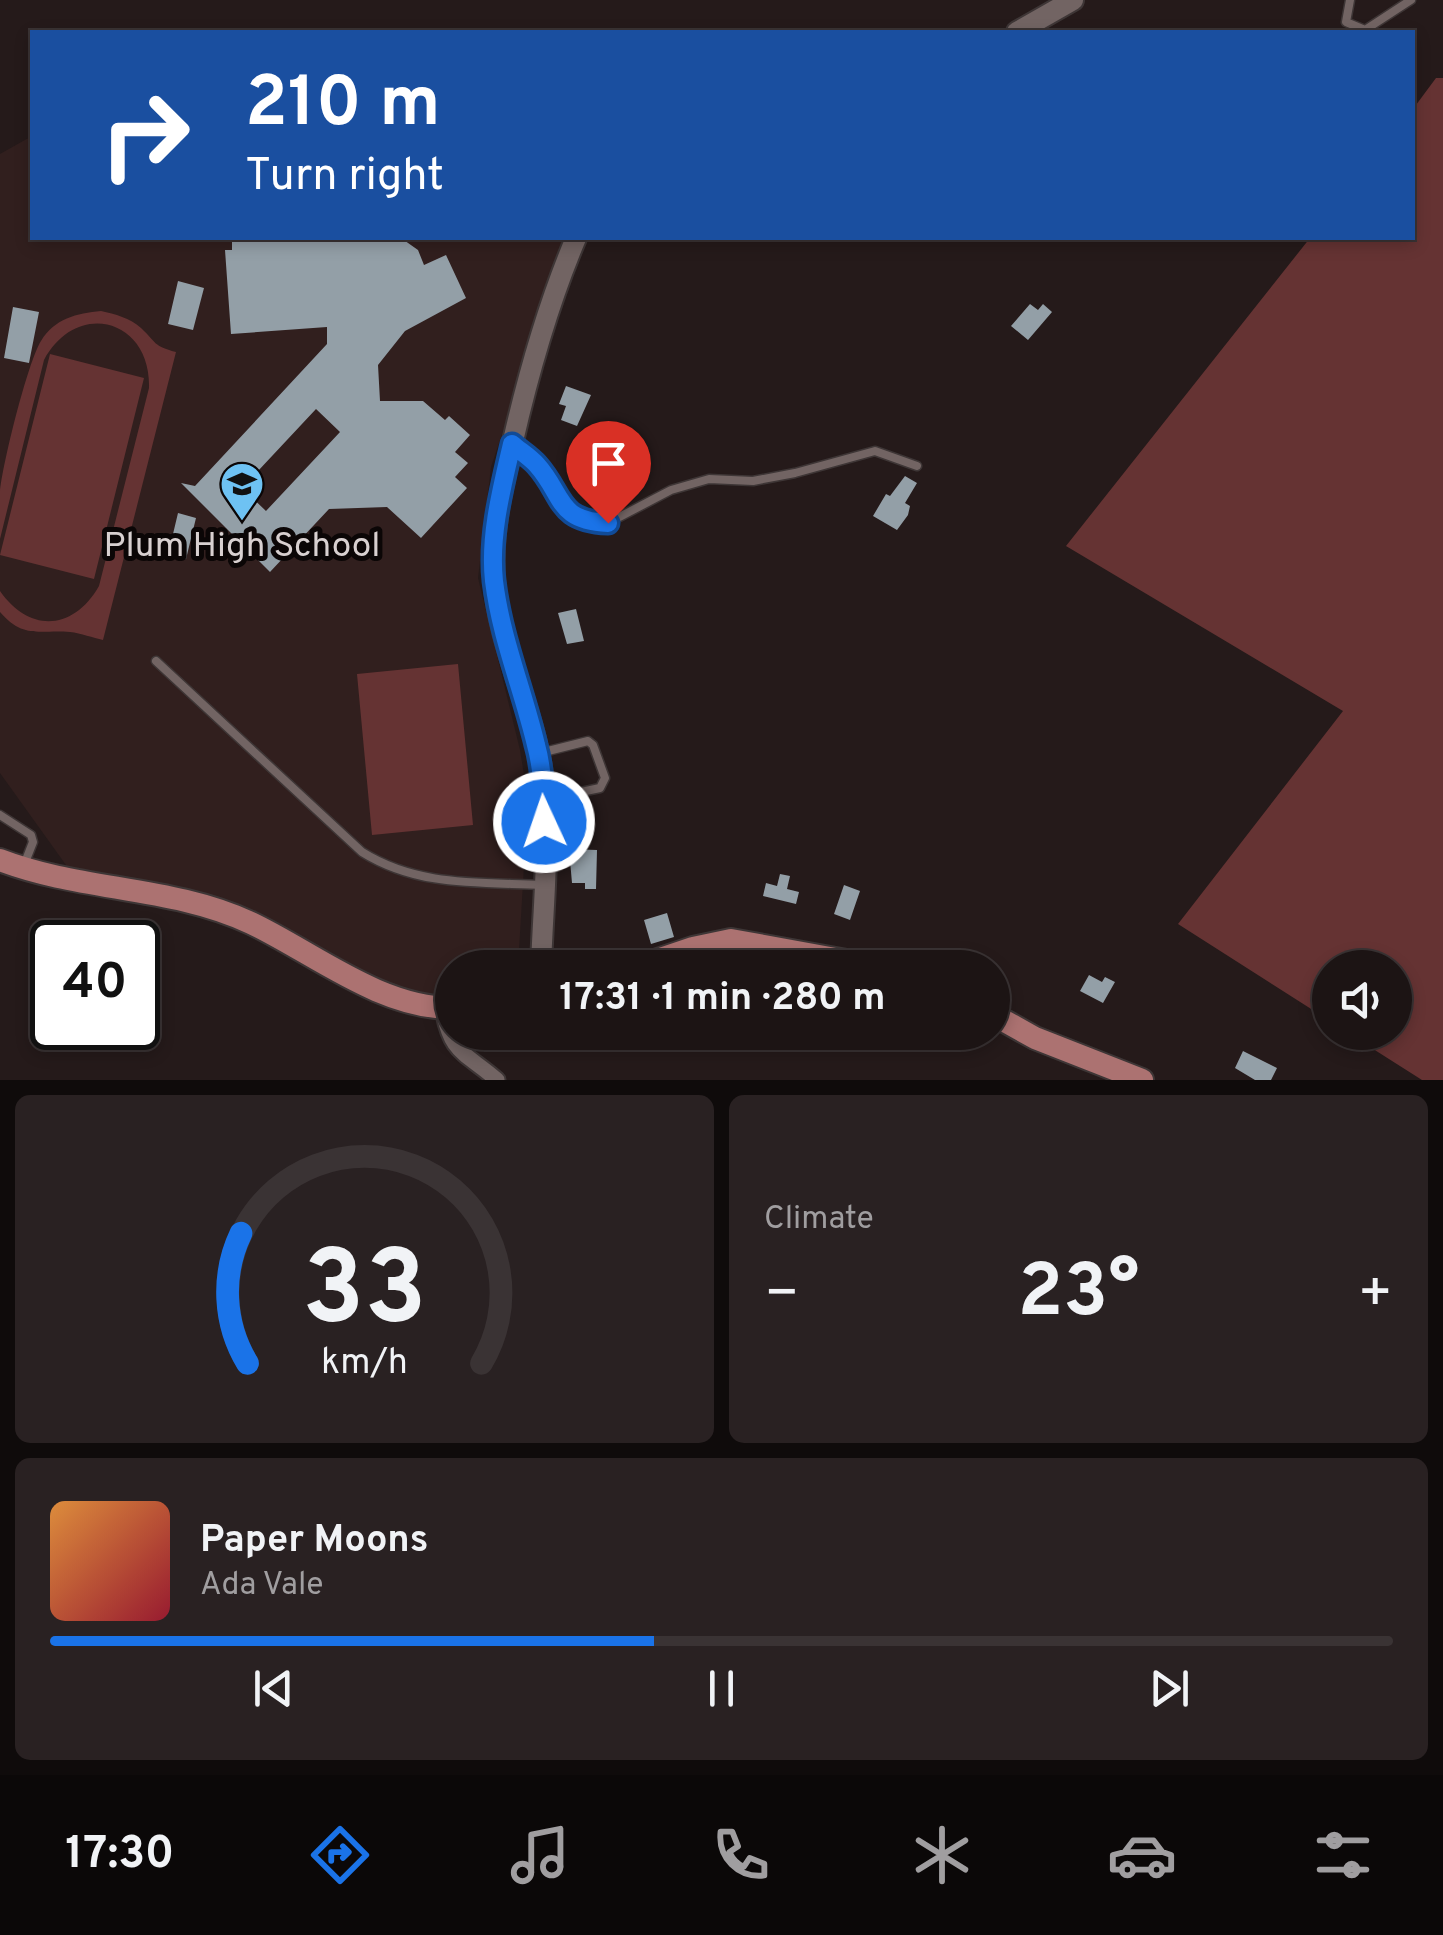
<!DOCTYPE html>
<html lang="en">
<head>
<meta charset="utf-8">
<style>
  :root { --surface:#1c1414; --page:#292122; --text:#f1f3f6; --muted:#a09ea0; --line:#3a3334; --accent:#1a73e8 }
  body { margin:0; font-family:Overpass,sans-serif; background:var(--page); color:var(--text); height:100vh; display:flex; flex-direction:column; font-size:38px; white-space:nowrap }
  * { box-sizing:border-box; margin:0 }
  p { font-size:32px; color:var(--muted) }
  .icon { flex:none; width:55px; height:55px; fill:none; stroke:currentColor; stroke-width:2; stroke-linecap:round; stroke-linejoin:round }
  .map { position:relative; height:1080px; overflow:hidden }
  .side { display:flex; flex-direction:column; gap:15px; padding:15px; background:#0f0b0b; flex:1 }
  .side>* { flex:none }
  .top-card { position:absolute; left:30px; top:30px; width:1385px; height:210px; border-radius:0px; box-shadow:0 5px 15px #0003,0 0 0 2px var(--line); background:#1a4fa0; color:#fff; overflow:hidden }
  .tools { position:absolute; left:1312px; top:950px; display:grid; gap:20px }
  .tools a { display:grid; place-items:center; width:100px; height:100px; border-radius:50%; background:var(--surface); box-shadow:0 5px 15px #0003,0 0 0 2px var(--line); font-size:50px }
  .speed { position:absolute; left:30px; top:920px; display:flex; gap:20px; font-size:50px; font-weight:700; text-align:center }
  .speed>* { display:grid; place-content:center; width:130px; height:130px; border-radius:50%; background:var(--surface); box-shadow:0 5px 15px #0003,0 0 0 2px var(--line); line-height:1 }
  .speed .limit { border:5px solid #111; border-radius:15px; background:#fff; color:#111 }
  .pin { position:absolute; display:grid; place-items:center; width:85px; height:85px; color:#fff; margin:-102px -42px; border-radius:50% 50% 50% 0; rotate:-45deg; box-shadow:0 0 10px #0007 }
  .pin .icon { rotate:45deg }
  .me { position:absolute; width:110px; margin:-55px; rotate:357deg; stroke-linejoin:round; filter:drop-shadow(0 0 8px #0008) }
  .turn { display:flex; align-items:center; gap:35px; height:210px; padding:0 50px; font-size:45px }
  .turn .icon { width:130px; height:130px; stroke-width:2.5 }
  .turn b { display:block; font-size:70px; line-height:85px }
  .big { font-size:75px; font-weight:700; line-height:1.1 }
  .side .widget { flex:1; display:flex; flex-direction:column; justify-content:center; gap:15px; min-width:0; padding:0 35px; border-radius:15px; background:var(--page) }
  .side .dial { align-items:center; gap:0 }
  .dial svg { height:260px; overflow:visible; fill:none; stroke:var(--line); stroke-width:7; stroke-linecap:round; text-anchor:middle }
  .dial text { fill:var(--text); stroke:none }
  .song { display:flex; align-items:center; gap:30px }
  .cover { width:120px; height:120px; border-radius:15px; background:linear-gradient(135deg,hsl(30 70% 55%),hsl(350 70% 35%)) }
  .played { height:10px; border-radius:5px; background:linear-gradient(90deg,var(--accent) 45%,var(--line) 45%) }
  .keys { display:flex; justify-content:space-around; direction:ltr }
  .heat { display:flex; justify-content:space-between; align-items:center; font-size:55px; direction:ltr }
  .side .tiles { flex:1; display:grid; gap:15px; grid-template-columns:1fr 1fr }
  .widget:last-child { grid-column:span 2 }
  .trip { position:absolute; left:435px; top:950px; width:575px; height:100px; border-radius:50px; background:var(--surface); box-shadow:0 5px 15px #0003,0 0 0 2px var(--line); font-weight:700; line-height:100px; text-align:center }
  .dock { display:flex; height:160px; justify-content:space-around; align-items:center; background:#0b0808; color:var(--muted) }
  .dock .icon { width:70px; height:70px }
  .dock .selected { color:var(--accent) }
  .dock b { font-size:45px; color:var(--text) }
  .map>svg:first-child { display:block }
</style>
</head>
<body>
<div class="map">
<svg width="1443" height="1080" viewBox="0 0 1443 1080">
  <rect width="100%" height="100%" fill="#251a1a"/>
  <!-- built -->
  <path fill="#311f1e" d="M32 136V238H568L491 467 478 578 520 750 528 799 518 967 452 968V997H439L380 980 230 905 71 872 0 773V154Z"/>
  <!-- green -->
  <path fill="#653333" d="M1436 78H1443V1080H1422L1348 1033 1395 1032V968H1330V1021L1178 924 1343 711 1066 546 1310 238H1412L1413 109Z
    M101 311C115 314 130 318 141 328 157 343 153 346 176 352L103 640C93 638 81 633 70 632 41 629 24 640 0 612V591C30 634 74 630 99 586L149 388C151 319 77 299 44 360L0 539C0 523 0 507 0 492 2 466 28 361 41 341 54 319 77 313 101 311Z
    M50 354 144 378 94 579 0 555Z
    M458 664 473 825 372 835 357 674Z"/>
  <!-- building -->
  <path fill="#939fa7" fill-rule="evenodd" d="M237 238H401L418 250 424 265 446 255 466 298 405 331 378 365 380 401H423L445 420 449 416 470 435 455 452 468 463 455 477 467 488 421 538 387 507 329 509 270 572 181 483 195 486 327 344V327L231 334 225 250H232V242H237ZM316 409 340 432 266 511 242 488Z
    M178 281 204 288 193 330 168 324Z
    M1030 304 1038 310 1043 304 1052 312 1028 340 1011 326Z
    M13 307 39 312 29 363 4 358Z
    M566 386 591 395 577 426 561 420 566 406 559 404Z
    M905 476 917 483 905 503 910 506 908 515 897 530 873 516 886 494 890 496Z
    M178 513 196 518 186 559 168 555Z
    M576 609 584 641 567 644 558 613Z
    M569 849 597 850 596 889H585V883H572Z
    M780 874 790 876 787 889 799 892 796 904 763 896 766 883 777 886Z
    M844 885 860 891 850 920 834 914Z
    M667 913 674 937 651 944 644 920Z
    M1089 975 1102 982 1105 977 1115 982 1103 1003 1080 991Z
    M1243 1051 1277 1068 1271 1080H1255L1235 1068Z"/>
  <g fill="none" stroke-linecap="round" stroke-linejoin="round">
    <defs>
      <path id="lane" d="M1350 0 1346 22 1365 30 1411 0
        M515 447 539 466 552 492 571 514 592 523H608L671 490 709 479 753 481 795 473 875 451 917 466
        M156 661 362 852C418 887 479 882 543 885
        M540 753 588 741 593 745 605 778 600 788 548 799
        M0 815 31 835 33 842 24 865"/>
      <path id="street" d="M443 1008C450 1054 465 1052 497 1080"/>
      <path id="secondary" d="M1017 32 1073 0
        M541 968C543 896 554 817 537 747 524 690 497 635 494 577 491 532 502 485 513 441 529 371 548 304 576 238"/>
      <path id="primary" d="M0 860C80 891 173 886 251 923 314 953 380 1008 452 1008
        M634 968 693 948 731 940 885 968
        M992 1014 1035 1038 1142 1080"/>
    </defs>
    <!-- lane casing -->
    <use href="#lane" stroke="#3e3636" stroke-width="11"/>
    <!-- street casing -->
    <use href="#street" stroke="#3e3636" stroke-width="19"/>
    <!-- secondary casing -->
    <use href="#secondary" stroke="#3e3636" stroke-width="24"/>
    <!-- primary casing -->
    <use href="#primary" stroke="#3e3636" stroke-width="26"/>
    <!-- lane -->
    <use href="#lane" stroke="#726463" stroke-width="8"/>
    <!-- street -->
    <use href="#street" stroke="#726463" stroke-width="15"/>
    <!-- secondary -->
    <use href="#secondary" stroke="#726463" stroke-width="20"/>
    <!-- primary -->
    <use href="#primary" stroke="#ac7271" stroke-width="22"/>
  </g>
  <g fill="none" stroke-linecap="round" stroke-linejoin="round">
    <defs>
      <path id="route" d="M544 822C543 796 543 770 536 745 523 690 501 638 494 581 489 536 502 487 512 444 520 451 530 457 537 465 564 495 556 521 608 523"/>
    </defs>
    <!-- route casing -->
    <use href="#route" stroke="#114b97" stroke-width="25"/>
    <!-- route -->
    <use href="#route" stroke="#1a73e8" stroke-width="18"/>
  </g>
  <!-- icons -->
  <defs>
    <symbol id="school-pin" viewBox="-11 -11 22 30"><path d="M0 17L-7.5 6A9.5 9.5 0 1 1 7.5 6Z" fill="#6ec2f3" stroke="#0b0606"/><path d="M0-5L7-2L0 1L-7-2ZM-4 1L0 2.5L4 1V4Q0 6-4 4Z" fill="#111"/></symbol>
  </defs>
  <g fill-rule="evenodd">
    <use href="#school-pin" x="217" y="459" width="50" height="68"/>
  </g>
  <g text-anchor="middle" stroke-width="10" stroke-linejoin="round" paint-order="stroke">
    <!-- poi labels -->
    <g font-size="35" fill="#d8d0d0" stroke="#0b0606">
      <text x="242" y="556">Plum High School</text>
    </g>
  </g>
</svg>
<div class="tools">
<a><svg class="icon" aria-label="sound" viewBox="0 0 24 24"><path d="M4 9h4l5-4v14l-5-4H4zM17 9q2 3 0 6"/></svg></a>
</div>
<div class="speed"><div class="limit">40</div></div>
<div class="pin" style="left:608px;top:523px;background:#d93025"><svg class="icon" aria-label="arrive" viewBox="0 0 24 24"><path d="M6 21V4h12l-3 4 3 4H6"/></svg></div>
<svg class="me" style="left:544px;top:822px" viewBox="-20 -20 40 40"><circle r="17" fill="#1a73e8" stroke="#fff" stroke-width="3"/><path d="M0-11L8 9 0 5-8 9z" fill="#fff"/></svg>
<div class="trip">17:31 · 1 min · 280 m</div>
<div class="top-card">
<div class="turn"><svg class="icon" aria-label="right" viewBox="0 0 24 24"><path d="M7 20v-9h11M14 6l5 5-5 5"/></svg><div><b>210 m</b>Turn right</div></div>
</div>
</div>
<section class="side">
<div class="tiles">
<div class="widget dial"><svg viewBox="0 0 100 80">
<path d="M14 69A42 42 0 1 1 86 69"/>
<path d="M14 69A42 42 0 0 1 12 29" stroke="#1a73e8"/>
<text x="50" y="56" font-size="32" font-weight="700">33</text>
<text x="50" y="72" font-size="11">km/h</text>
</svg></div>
<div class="widget"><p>Climate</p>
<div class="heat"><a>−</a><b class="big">23°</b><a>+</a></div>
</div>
<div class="widget">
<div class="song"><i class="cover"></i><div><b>Paper Moons</b><p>Ada Vale</p></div></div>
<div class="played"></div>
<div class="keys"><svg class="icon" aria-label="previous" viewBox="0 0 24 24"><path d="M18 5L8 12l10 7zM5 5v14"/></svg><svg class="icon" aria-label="pause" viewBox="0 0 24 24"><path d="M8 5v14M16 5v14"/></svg><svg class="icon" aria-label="next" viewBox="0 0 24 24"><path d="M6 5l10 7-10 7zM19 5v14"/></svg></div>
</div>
</div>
</section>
<nav class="dock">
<b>17:30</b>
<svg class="icon selected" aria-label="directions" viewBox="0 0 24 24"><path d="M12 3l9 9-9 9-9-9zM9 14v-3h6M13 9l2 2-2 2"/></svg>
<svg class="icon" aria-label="music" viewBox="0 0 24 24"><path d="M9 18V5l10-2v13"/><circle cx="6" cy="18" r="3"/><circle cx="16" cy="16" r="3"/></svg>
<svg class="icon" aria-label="phone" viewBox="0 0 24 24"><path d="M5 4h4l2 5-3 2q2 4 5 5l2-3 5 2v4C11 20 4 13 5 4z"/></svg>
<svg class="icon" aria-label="climate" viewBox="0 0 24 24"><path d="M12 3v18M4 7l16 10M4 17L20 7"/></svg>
<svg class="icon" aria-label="car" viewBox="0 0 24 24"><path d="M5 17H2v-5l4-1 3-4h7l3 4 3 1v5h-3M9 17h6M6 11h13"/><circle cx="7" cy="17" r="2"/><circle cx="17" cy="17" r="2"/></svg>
<svg class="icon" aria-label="filters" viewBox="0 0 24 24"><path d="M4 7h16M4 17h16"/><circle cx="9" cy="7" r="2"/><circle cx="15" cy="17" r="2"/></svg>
</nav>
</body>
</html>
